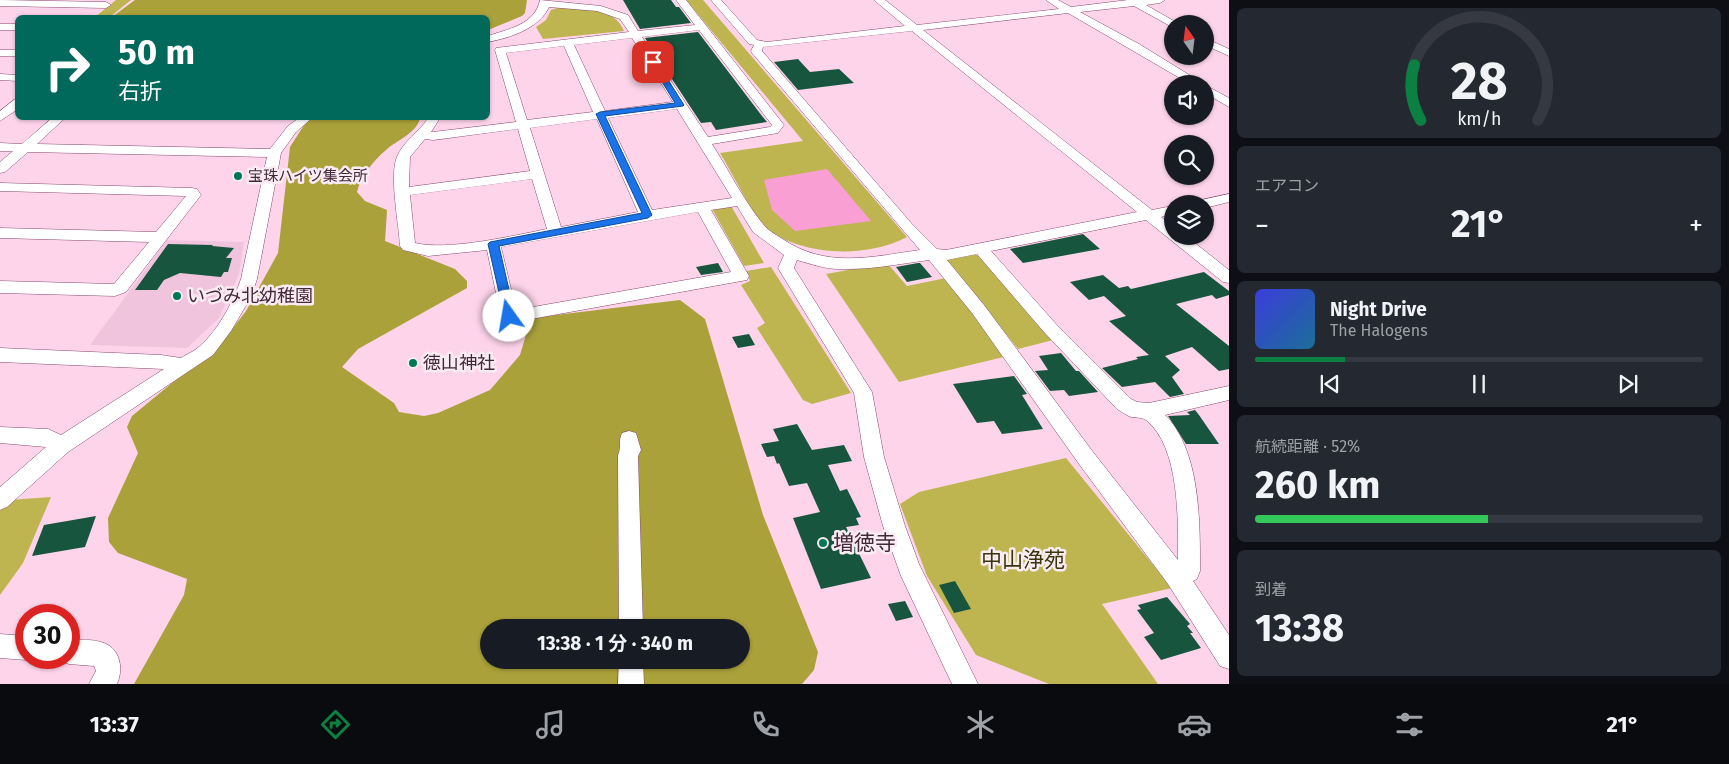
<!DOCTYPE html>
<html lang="ja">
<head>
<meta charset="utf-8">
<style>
  :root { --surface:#171b24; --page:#242831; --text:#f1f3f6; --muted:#9ea1a6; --line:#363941; --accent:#0b8043 }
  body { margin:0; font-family:"Fira Sans","Noto Sans JP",sans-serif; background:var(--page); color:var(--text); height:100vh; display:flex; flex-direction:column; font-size:19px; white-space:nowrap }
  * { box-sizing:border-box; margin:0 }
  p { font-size:16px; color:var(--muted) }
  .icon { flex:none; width:28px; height:28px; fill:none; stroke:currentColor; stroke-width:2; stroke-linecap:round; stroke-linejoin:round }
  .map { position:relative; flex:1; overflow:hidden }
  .drawer { display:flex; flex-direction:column; gap:8px; padding:8px; background:#0d0f14; width:500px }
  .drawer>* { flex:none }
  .banner { position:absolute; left:15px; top:15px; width:475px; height:105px; border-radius:8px; box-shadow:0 1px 4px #0004; background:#00695c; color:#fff; overflow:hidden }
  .needle { width:32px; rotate:346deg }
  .fabs { position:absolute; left:1164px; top:15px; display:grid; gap:10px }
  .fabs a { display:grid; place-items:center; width:50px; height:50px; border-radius:50%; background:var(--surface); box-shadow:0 1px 4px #0004; font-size:25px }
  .speed { position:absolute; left:15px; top:604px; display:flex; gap:10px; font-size:25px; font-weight:700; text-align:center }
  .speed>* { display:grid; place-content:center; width:65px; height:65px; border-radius:50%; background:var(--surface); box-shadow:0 1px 4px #0004; line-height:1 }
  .speed .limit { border:8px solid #d22; background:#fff; color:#111 }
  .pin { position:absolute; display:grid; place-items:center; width:42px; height:42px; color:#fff; margin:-21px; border-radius:10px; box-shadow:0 2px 8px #0006 }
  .me { position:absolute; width:55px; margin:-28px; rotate:347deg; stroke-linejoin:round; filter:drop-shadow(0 0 4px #0008) }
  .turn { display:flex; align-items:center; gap:18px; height:105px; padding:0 20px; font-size:22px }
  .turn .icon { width:65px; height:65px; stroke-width:2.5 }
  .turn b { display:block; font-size:35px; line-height:42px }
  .big { font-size:38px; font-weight:700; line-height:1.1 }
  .drawer .card { flex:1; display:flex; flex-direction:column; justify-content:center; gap:8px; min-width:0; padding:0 18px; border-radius:8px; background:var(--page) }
  .drawer .dial { align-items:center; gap:0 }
  .dial svg { height:130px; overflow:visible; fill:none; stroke:var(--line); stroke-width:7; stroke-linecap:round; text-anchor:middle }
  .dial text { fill:var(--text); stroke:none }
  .song { display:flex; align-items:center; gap:15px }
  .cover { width:60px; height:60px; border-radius:8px; background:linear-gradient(135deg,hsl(240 70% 55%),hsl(200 70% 35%)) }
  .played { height:5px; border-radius:2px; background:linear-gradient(90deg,var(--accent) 20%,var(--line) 20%) }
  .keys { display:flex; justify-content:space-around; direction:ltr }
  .heat { display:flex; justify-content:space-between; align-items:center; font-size:28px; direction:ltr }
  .charge { height:8px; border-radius:4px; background:linear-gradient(90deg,#34c759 52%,var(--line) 0) }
  .trip { position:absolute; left:480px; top:619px; width:270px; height:50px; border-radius:25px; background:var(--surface); box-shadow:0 1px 4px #0004; font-weight:700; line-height:50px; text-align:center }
  .tabs { display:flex; height:80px; justify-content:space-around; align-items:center; background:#090b0e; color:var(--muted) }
  .tabs .icon { width:35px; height:35px }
  .tabs .on { color:var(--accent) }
  .tabs b { font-size:22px; color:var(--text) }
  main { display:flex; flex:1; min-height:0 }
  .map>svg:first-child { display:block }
</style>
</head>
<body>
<main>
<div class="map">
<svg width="1229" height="684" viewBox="0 0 1229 684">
  <rect width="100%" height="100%" fill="#fed4eb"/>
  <!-- built -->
  <path fill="#f1c4dd" d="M167 240 244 242 239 274 219 318 187 348 90 345Z"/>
  <!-- green -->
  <path fill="#bfb550" d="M116 0H131L110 17 94 18Z
    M686 0H703L907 237C866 259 795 257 760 223 755 218 752 209 748 203 739 187 730 170 720 153L803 141Z
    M560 7C583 9 614 6 624 31L543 39 536 27 546 20 551 10Z
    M730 204 764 263 744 266 711 207Z
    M975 254 983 258 1057 339 1018 349 946 260Z
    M887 263 907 286 946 278 1008 356 899 382 826 274Z
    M771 267 851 393 812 404 803 400 757 328 765 323 741 285 750 281 746 271Z
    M1066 458 1172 588 1102 604 1158 684H1049L976 655 927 576 900 504 919 492Z
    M51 497 23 563 0 595V508L9 500Z"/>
  <!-- forest -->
  <path fill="#aba13a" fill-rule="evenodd" d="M135 0H527L525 13 522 16 488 30V18L112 17Z
    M313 118H420C417 133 397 140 386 150 373 161 361 176 357 192L365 201 387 210 385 241 455 269 467 281V288L358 349 342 367 394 403 399 412 424 416 438 413 490 390 520 355 531 318 680 300 705 319 763 515 818 652 814 670 802 684H134L184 595 187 579 118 553 109 542 108 518 138 453 127 427 132 416 223 341 246 311 278 253 290 147 306 122ZM489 628H741V660H489Z"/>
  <!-- water -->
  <path fill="#f99fd4" d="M827 169 871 221 795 231 772 210 764 180Z"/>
  <!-- building -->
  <path fill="#18553e" d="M623 0H671L676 7H679L691 23 640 29Z
    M698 32 762 116 767 122 716 130 711 122 701 123 645 38Z
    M798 59 810 72 839 69 854 83 798 90 774 62Z
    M1083 234 1100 249 1023 263 1010 249Z
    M168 244 213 245 212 246 234 248 226 258H232L228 272H224L221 277 180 273 164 280 157 290H135Z
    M718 263 723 272 701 275 696 267Z
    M918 263H920L932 277 907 282 896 267Z
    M1204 272 1229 291V295L1216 299 1212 295 1176 304 1229 346V369L1219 371 1192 347 1165 356 1180 370 1172 377 1184 394 1170 397 1155 382 1122 387 1102 368 1138 359 1136 357 1149 355 1109 321 1126 316 1104 296 1089 300 1070 282 1103 275 1119 288 1128 286 1131 289Z
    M749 334 755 345 738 348 732 337Z
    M1061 353 1076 371H1079L1098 392 1069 396 1064 390 1050 391 1035 371 1048 370 1039 356Z
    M1014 376 1027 394 1022 395 1043 429 1002 434 994 421 977 423 953 384Z
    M1195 410 1199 415 1219 444H1186L1168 416 1190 415 1187 412Z
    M797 424 812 450 844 445 852 461 828 465 840 491 847 489 861 517 856 518 859 525 846 527 871 578 821 589 793 518 820 512 807 483 789 486 779 463 777 464 774 456 767 457 761 444 779 441 773 429Z
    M96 516 85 547 32 556 44 525Z
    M955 581 971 609 954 613 939 585Z
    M1167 597 1190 624 1187 626 1193 633H1190L1201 648 1161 660 1144 637 1154 633 1137 610 1141 609 1138 605Z
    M905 601 913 617 896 621 888 604Z"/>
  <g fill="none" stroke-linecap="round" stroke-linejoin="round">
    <defs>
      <path id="minor" d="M0 0 106 2 111 5 106 8 0 6Z
        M540 0 601 6 628 15 638 31 695 25 676 0H686L784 125 778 133 712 144C728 169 744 201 763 224 767 230 775 234 781 238 826 269 870 257 920 250L752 53 751 51 754 45 749 44 711 0H721L757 40 767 42 905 26 874 0H885L917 25 1059 9 1046 0H1058L1071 7 1128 0H1165L1160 3 1146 5 1179 24H1172V27L1134 6 1080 12 1139 44 1204 84H1190L1068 13 923 30 1152 210 1172 206V214L1161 217 1172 226V236H1186L1229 270V283L1223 282 1146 220 991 251 1056 324 1131 399 1137 402 1149 403 1229 386V400L1165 415C1201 451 1200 524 1200 571L1197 579 1193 581 1229 635V669L1220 666 1168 584 1079 464 972 313 929 260C899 264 869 270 839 269 825 269 811 264 797 260L794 268 872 392 884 457 905 526 919 564 978 684H952L901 576 883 526 864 457 854 393 778 268 784 255 753 232 737 206 711 210 749 276 747 280 509 323 503 321 501 317 487 250 428 256 403 250 400 246C399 226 389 174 397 157 403 141 420 132 428 118H440L431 132H433L516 122 495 50 496 48 629 32 620 19 597 11 549 7C539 29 509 38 488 42V36C508 29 535 25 540 0ZM699 30 772 125 770 127 708 137 642 37ZM912 31 1137 212 946 250 937 249 912 224 762 51 763 47ZM632 38 673 102 605 111 574 45ZM564 46 593 112 527 120 506 53ZM677 109 732 198 652 210 608 118ZM597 119 638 212 561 227 530 128ZM518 129 530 171 409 187 410 157 425 139 433 140ZM532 179 547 229C512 236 448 251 415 243L410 195ZM698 212 731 272 516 310 501 247ZM977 254 1044 332 1117 409C1122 412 1126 415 1131 417 1136 418 1142 417 1146 420 1180 447 1178 520 1178 560L1093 452 984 305 947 260Z
        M0 24H18V30H0Z
        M1205 38 1229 49V56L1205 45Z
        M0 50H18V56H0Z
        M0 74 18 75V81L0 80Z
        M1205 85 1229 98V107L1205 93Z
        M14 100H18V109L0 121V111Z
        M52 118H65L37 144 270 149 288 126 299 118H312L296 132 281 153 257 279 251 297 231 331 213 355 68 452 7 507 0 510V487L46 447 0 443V427L48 429 61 435 164 369 0 362V348L161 355 181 358C187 354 195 351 200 346 219 329 233 302 241 279L267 157 28 152 5 172 0 173V162L13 151H0V143L22 144Z
        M0 183 192 188 197 189 201 195 126 292 115 296 0 293V281L114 284 149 242 0 238V228L156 232 186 196 0 191Z
        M1229 194V202L1205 208V204H1195L1197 201Z
        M629 431 636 433 641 450 638 456 643 628H619L618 455C622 447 618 441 622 433Z
        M0 634 26 636V658H33L26 660 0 658Z
        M69 640C79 640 91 639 101 642 120 647 124 668 117 684H89L96 671 94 666 69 664 60 661 59 658H69Z
        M619 660H643L644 684H618Z"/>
    </defs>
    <!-- minor casing -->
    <use href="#minor" stroke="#864b6e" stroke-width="1"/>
    <!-- minor -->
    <use href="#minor" fill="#fff" fill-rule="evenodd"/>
  </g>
  <!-- route -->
  <path fill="#1a73e8" stroke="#114b97" d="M651 61H656L684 105 683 106 605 116 652 215 648 218 499 246 515 316 513 319H505L488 244 490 242 642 213 596 114 600 112 675 103 650 62Z"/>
  <!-- markers -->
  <g fill="#007854" stroke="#f9ebf2" stroke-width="2">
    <circle cx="238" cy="176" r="5"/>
    <circle cx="177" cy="296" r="5"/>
    <circle cx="413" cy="363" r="5"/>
    <circle cx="823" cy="543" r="5"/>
  </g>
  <g text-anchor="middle" stroke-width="5" stroke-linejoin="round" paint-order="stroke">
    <!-- far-poi labels -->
    <g font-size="15" fill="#432838" stroke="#f9ebf2" text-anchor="start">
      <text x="248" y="181">宝珠ハイツ集会所</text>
    </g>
    <!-- poi labels -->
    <g font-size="18" fill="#432838" stroke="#f9ebf2" text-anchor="start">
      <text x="187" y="302">いづみ北幼稚園</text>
      <text x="423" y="369">徳山神社</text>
    </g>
    <!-- near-poi labels -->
    <g font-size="21" fill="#432838" stroke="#f9ebf2" text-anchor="start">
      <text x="833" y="550">増徳寺</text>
    </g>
    <!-- near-park labels -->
    <g font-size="21" fill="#3a360a" stroke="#f9ebf2">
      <text x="1023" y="567">中山浄苑</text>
    </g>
  </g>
</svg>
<div class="fabs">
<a><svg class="needle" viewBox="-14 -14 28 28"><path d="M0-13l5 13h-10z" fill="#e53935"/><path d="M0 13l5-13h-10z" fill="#9ea1a6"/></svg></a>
<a><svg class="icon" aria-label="sound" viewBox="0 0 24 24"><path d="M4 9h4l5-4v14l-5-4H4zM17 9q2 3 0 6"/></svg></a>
<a><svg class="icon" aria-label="search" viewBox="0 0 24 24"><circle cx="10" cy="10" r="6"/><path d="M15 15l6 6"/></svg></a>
<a><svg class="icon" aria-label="layers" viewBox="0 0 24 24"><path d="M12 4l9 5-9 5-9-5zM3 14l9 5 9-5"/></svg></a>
</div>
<div class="speed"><div class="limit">30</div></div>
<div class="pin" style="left:653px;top:62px;background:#d93025"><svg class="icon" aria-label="arrive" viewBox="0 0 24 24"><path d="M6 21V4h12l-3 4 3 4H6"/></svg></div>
<svg class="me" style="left:509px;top:316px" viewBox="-20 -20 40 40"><circle r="19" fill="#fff"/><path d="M0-13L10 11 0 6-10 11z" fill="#1a73e8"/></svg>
<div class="trip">13:38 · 1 分 · 340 m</div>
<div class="banner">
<div class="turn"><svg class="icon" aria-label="right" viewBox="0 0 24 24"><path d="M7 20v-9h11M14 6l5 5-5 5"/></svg><div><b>50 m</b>右折</div></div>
</div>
</div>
<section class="drawer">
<div class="card dial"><svg viewBox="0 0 100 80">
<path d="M14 69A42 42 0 1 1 86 69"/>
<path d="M14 69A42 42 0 0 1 10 35" stroke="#0b8043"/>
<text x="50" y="56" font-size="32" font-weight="700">28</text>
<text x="50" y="72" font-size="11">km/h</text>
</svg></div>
<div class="card"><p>エアコン</p>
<div class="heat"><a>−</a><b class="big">21°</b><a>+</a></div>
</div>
<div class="card">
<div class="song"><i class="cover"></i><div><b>Night Drive</b><p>The Halogens</p></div></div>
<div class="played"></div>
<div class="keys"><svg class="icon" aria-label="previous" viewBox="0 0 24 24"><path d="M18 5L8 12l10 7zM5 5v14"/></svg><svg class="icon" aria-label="pause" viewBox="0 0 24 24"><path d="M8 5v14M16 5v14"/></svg><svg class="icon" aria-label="next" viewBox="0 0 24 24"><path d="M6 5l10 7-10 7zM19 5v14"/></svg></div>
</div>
<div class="card"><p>航続距離 · 52%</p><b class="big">260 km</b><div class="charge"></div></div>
<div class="card"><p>到着</p><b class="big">13:38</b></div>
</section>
</main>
<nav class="tabs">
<b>13:37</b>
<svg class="icon on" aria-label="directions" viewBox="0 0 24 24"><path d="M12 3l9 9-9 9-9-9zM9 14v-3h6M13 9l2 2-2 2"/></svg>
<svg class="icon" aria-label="music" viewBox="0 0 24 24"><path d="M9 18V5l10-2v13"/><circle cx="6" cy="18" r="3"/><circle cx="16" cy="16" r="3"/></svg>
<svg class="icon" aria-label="phone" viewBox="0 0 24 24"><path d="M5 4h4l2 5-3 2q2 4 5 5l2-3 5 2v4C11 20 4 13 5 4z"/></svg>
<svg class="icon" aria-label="climate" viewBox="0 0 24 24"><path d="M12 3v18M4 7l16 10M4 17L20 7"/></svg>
<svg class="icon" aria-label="car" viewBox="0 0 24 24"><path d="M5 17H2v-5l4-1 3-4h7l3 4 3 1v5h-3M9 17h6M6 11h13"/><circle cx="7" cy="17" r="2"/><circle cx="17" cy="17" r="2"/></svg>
<svg class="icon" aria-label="filters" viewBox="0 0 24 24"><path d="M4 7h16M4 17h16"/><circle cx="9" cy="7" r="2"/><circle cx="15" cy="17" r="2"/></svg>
<b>21°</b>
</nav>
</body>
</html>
